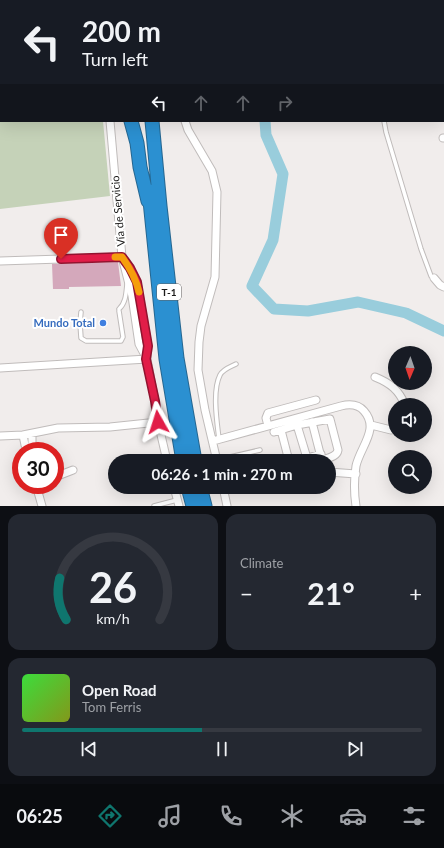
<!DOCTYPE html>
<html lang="en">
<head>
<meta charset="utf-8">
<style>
  :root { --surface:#171b24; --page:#242831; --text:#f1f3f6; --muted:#9ea1a6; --line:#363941; --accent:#0f766e }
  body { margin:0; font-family:Lato,sans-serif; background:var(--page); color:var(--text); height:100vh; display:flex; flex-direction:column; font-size:15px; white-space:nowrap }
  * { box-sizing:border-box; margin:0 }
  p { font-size:13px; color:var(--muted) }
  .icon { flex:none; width:22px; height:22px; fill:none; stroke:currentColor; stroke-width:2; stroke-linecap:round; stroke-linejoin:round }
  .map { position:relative; height:506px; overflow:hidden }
  .side { display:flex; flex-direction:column; gap:8px; padding:8px; background:#0d0f14; flex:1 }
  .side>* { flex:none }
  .top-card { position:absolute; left:0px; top:0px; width:444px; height:122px; box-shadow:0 4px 16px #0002; background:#171b24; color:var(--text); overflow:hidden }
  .needle { width:26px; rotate:182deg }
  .buttons { position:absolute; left:388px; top:346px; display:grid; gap:8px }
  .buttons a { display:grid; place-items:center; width:44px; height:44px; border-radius:50%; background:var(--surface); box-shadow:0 4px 16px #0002; font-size:20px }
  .speed { position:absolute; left:12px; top:442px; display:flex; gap:8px; font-size:20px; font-weight:700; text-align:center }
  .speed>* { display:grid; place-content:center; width:52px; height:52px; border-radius:50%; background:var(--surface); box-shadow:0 4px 16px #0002; line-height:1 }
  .speed .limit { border:6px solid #d22; background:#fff; color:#111 }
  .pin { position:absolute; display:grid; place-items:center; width:34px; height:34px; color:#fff; margin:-41px -17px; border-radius:50% 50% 50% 0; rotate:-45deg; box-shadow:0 0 4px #0007 }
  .pin .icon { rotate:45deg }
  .me { position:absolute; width:44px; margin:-22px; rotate:354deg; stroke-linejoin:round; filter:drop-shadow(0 0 3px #0008) }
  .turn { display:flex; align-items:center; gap:14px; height:84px; padding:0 16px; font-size:18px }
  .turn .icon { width:52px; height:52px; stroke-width:2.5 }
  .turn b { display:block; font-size:28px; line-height:34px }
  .lanes { display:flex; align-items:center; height:38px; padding:0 16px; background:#0003; justify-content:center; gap:20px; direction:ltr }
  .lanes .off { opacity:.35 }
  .big { font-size:30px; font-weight:700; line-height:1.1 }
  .side .tile { flex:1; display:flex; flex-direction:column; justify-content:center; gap:6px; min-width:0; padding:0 14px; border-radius:12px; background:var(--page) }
  .side .dial { align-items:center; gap:0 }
  .dial svg { height:104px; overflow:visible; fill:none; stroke:var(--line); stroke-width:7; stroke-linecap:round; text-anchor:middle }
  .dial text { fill:var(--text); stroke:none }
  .song { display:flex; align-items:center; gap:12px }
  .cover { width:48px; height:48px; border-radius:6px; background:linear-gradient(135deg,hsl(120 70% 55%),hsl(70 70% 35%)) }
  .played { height:4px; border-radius:2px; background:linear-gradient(90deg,var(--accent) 45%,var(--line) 45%) }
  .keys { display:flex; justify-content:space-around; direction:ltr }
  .heat { display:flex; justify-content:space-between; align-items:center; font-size:22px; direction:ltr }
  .side .tiles { flex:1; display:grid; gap:8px; grid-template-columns:1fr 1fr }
  .tile:last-child { grid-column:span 2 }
  .trip { position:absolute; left:108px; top:454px; width:228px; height:40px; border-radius:20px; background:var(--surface); box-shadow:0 4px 16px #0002; font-weight:700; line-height:40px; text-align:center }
  .dock { display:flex; height:64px; justify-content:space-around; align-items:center; background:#090b0e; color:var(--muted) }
  .dock .icon { width:28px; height:28px }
  .dock .on { color:var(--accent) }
  .dock b { font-size:18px; color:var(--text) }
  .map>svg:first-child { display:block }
</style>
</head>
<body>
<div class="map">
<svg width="444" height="506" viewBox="0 0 444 506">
  <rect width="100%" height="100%" fill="#f1edec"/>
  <!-- green -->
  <path fill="#c5d2b8" d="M0 33H1V121H103L110 196 0 209Z"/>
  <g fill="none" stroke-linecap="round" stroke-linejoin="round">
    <!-- river -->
    <path stroke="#99cddc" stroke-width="11" d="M302 0 303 1
      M265 121 266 135 283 174 273 240 252 286 274 309 308 311 358 302 406 313 444 331"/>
  </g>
  <!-- building -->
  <path fill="#d4a8bb" d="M118 262 121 286 69 287V289H53L52 264Z"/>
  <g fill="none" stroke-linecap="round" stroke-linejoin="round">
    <defs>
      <path id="service" d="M384 121 386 132 421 249 431 276 434 278
        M119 309C126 303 126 293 127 284
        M81 312 80 323 81 338 86 341H121L123 337 119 311
        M219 439C217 422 212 391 220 375 223 369 230 367 236 364
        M217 460 260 450
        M154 506 177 500"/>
      <path id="minor" d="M100 0V1
        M407 0 408 1
        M179 1V0
        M440 1 444 0
        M0 11H1
        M443 89H444
        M110 121 122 257 132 296 139 344 147 359
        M185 121 188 130 212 171 217 192 215 277 201 326 199 342 198 370 205 410 217 461
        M443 138H444
        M125 260 130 268 137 282 148 346 147 359 155 401 158 422 167 461
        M0 261 122 257
        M434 278 440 285 444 287
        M0 368 147 359
        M375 377C390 383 399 390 405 405
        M312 422 322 461
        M297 425 307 458
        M371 425 391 430 395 429
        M268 426 266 418 268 413 316 400
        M281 430 289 461
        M274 432 297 425 330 419 338 450C337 457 328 458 322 460
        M23 435 25 445 28 451
        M0 436 23 435 58 428 110 427 158 422
        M213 441 341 406C349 404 358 404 364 411 380 429 360 447 356 466 354 479 354 493 356 506
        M31 451 32 445V434
        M297 461 321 454
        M329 472 356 474
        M55 477 73 470
        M36 485 42 506
        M174 487 179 506
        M223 487 227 506"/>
      <path id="motorway" d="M141 0V1
        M131 121 137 143 140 167 148 201
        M152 121 160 206 177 358 195 461
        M149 191 166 359 183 461
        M188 487 193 506
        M200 487 205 506"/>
    </defs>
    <!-- service casing -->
    <use href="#service" stroke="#c0bcbb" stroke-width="5.5"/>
    <!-- minor casing -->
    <use href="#minor" stroke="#c0bcbb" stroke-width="9"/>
    <!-- motorway casing -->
    <use href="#motorway" stroke="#266791" stroke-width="15"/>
    <!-- service -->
    <use href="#service" stroke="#fff" stroke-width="3.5"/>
    <!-- minor -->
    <use href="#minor" stroke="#fff" stroke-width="7"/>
    <!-- motorway -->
    <use href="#motorway" stroke="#2b90d1" stroke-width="13"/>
  </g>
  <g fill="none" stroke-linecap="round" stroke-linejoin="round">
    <defs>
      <path id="route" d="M61 259 122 257 130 268 137 282 148 346 146 359 155 401 158 422"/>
    </defs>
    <!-- route casing -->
    <use href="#route" stroke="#92132f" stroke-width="10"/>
    <!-- route -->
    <use href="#route" stroke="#e11d48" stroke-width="7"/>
    <!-- slow -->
    <path stroke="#f59e0b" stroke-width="7" d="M115 257H122C130 268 136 278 139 292"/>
  </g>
  <!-- markers -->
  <circle fill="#3f7fe0" stroke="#fff" stroke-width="1.5" cx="103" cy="323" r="4"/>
  <g text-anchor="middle" stroke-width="4" stroke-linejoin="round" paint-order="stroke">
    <!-- shield labels -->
    <rect fill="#fff" stroke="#605f5f" stroke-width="1" x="157" y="284" width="24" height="16" rx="3"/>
    <g font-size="10" font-weight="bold" fill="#1c1b1a">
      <text x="169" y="296">T-1</text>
    </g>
    <!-- street labels -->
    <g font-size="11" fill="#1c1b1a" stroke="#fff">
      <text transform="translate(118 211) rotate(-95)" y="4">Vía de Servicio</text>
    </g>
    <!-- shop labels -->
    <g font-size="11" font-weight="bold" fill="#366cbe" stroke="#fff" text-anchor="end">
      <text x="95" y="327">Mundo Total</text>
    </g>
  </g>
</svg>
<div class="buttons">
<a><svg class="needle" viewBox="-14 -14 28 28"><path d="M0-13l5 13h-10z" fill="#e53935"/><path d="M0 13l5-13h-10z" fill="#9ea1a6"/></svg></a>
<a><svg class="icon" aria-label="sound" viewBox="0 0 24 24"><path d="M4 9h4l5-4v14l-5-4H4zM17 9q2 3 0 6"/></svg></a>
<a><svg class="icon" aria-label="search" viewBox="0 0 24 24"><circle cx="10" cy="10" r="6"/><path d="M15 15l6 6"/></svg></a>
</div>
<div class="speed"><div class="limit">30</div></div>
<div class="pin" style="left:61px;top:259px;background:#d93025"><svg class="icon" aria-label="arrive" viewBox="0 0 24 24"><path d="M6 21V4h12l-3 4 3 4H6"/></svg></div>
<svg class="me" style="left:158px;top:422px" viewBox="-20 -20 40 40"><path d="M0-17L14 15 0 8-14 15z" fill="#e11d48" stroke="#fff" stroke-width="4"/></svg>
<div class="trip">06:26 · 1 min · 270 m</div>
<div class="top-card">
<div class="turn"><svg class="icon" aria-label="left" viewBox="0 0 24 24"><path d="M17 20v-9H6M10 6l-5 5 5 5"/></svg><div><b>200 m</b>Turn left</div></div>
<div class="lanes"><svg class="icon" aria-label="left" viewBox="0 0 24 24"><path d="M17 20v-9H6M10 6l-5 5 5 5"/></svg><svg class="icon off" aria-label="ahead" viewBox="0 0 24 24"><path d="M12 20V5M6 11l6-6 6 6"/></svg><svg class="icon off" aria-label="ahead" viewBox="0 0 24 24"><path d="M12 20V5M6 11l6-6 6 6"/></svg><svg class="icon off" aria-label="right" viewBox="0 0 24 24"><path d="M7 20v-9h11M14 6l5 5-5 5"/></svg></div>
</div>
</div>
<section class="side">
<div class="tiles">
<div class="tile dial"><svg viewBox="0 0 100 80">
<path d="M14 69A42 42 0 1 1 86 69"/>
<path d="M14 69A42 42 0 0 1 9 37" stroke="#0f766e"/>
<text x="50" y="56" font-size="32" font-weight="700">26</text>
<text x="50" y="72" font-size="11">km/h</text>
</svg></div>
<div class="tile"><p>Climate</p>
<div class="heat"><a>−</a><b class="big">21°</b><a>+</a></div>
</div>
<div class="tile">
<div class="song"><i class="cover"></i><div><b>Open Road</b><p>Tom Ferris</p></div></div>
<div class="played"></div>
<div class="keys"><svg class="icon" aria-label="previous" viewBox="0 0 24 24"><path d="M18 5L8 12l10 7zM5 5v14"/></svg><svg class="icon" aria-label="pause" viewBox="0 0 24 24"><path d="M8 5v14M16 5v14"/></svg><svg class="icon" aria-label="next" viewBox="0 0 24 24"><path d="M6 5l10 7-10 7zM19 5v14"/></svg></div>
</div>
</div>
</section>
<nav class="dock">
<b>06:25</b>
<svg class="icon on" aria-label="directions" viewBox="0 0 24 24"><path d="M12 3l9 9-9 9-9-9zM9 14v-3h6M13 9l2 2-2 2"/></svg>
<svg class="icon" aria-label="music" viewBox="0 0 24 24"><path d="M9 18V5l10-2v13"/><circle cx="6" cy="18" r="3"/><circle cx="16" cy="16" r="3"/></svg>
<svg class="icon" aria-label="phone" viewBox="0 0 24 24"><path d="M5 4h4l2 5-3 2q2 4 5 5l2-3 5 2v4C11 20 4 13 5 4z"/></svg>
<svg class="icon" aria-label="climate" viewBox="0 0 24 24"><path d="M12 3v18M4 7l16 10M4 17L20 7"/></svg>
<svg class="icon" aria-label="car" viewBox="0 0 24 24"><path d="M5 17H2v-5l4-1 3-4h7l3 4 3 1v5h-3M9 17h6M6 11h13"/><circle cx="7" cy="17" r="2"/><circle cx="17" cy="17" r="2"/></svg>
<svg class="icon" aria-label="filters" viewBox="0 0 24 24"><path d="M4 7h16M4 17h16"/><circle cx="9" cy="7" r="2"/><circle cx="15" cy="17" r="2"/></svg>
</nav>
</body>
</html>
